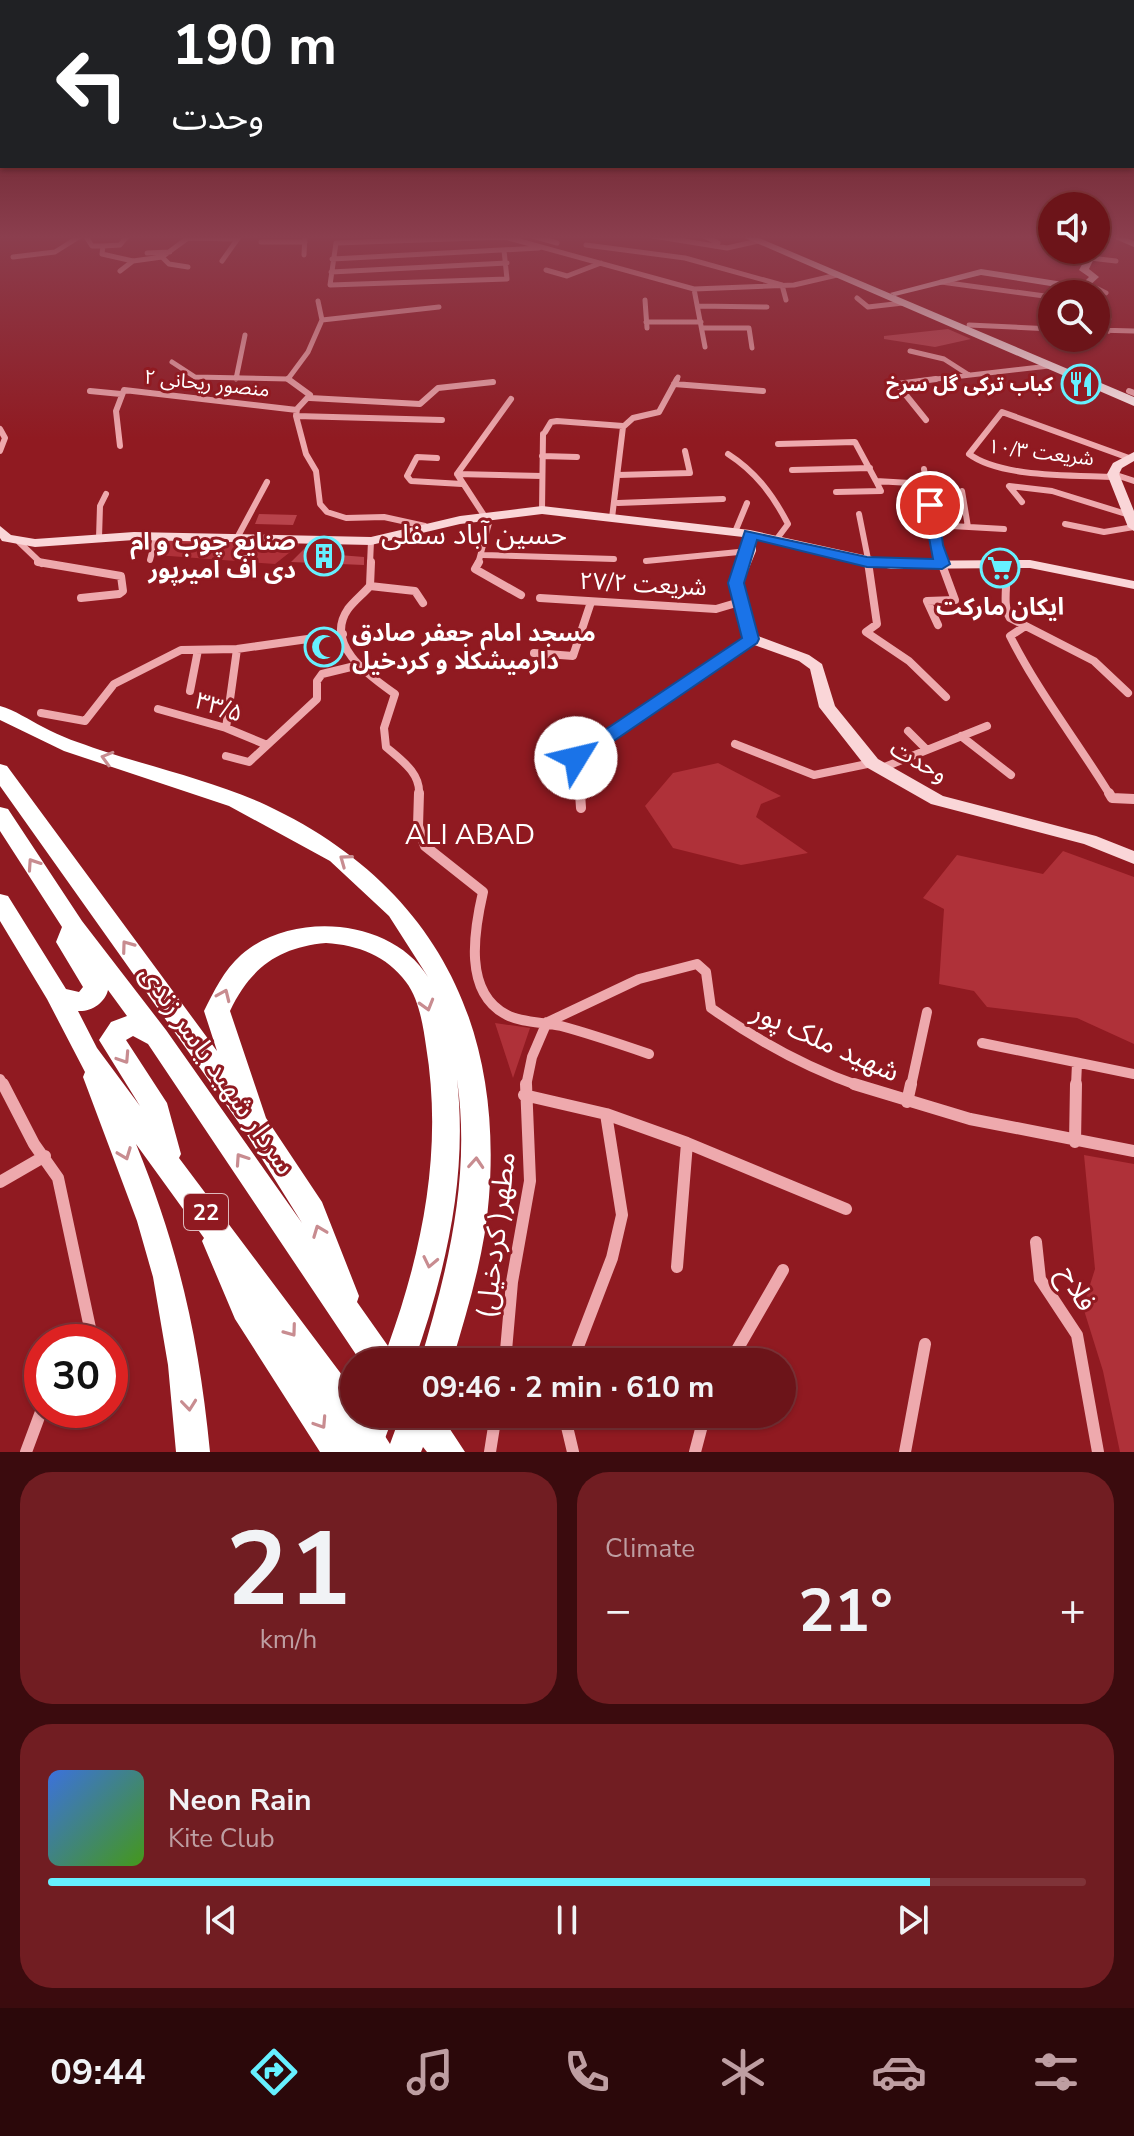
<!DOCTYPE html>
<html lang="en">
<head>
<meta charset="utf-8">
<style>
  :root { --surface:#6c1419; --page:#711d22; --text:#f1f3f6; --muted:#be9ea2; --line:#7f3338; --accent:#66f0ff }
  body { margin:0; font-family:"Nunito Sans","Noto Sans Arabic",sans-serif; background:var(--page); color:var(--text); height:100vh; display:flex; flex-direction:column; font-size:30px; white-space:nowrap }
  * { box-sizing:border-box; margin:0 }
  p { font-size:26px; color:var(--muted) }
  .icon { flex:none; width:44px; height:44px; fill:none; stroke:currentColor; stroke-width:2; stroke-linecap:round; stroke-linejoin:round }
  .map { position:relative; height:1452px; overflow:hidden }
  .sheet { display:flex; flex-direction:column; gap:20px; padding:20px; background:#3b0b0e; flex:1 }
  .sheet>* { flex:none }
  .guide { position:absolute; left:0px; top:0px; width:1134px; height:168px; box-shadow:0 2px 6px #0004,0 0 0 2px var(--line); background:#202124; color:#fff; overflow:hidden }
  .tools { position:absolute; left:1038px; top:192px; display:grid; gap:16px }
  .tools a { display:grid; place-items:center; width:72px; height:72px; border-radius:50%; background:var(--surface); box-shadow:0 2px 6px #0004,0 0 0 2px var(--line); font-size:40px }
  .speed { position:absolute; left:24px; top:1324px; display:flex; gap:16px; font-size:40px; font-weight:700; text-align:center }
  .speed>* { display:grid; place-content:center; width:104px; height:104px; border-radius:50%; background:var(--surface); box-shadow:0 2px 6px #0004,0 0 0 2px var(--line); line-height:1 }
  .speed .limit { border:12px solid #d22; background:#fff; color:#111 }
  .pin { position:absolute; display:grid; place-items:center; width:68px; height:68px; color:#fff; margin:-34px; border:4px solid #fff; border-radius:50%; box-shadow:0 2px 8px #0007 }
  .me { position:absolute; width:88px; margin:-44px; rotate:54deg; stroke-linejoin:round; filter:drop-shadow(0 0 6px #0008) }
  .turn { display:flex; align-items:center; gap:28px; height:168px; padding:0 40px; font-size:36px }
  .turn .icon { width:104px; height:104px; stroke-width:2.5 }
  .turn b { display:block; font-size:56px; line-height:68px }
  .big { font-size:60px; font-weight:700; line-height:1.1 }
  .sheet .widget { flex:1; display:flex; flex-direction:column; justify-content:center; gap:12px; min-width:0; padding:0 28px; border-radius:32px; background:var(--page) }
  .sheet .dial { align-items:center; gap:0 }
  .dial b { font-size:104px; line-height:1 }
  .song { display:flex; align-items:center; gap:24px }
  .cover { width:96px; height:96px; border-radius:12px; background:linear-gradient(135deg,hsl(220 70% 55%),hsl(100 70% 35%)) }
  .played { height:8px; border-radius:4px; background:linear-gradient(90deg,var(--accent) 85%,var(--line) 85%) }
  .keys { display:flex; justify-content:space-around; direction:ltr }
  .heat { display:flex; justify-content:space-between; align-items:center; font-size:44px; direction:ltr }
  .sheet .tiles { flex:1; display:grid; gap:20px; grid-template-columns:1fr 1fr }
  .widget:last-child { grid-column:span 2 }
  .trip { position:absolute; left:340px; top:1348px; width:456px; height:80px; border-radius:40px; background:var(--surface); box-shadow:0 2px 6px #0004,0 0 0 2px var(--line); font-weight:700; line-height:80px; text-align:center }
  .menu { display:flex; height:128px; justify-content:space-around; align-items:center; background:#2b080a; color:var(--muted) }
  .menu .icon { width:56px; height:56px }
  .menu .on { color:var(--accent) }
  .menu b { font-size:36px; color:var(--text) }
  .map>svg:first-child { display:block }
</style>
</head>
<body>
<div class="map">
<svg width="1134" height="1452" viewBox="0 0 1134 1452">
  <rect width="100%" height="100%" fill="#901a21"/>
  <!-- green -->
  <path fill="#af3139" d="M161 538 297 542 299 545 275 564 156 555Z
    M718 763 781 796 761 804 756 817 808 853 741 865 673 848 645 806 673 773Z
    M1063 851 1134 877V1044L1077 1018 987 1007 974 991 939 984 944 909 923 898 957 855 1043 874Z
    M495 1023 530 1028 513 1078Z
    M1084 1155 1134 1164V1452H1120L1103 1371 1083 1307 1095 1269Z"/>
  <!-- building -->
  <path fill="#b8434b" d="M948 329 971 339 935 347 884 339V336Z
    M259 514 297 515 293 525 255 524Z
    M306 547H343L339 555 364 557V565L291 562Z"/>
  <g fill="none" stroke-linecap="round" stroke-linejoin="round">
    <!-- street-far4 -->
    <path stroke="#eea9ad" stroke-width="5" d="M85 235 92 246H103L102 254 133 261 162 257
      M529 235 557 243
      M647 235 727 248 758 241
      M702 235 718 243 715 246
      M188 238 237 239
      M188 238 162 257 169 264 188 267
      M261 242H305
      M586 245 685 258 782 285 786 300
      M103 246 120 245 128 235
      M504 250 507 279 330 285 336 243 505 237 694 289 794 285 837 275
      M147 253 170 252
      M304 255 305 235
      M13 257 55 252 82 235
      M1090 258 1116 261
      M332 259 539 248
      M222 261 239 237
      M546 270 567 276 601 263
      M120 271 133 261
      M331 272 507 263
      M941 282 1052 297
      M1088 284 1106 293
      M694 289 705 347
      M857 298 868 307 903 303
      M645 300 647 328
      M698 306 767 307
      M1109 319 1101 320 1109 331
      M322 320 439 307
      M646 322H701
      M969 325 1052 329
      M702 328H749L752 348
      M1096 330 1134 331
      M910 351 944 359 969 375
      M172 362 195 377 288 379
      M236 379 245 335
      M288 379 291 381
      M288 379 308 352 322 320 318 301
      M676 381 678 377
      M919 381 1049 366"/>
    <!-- street-far3 -->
    <path stroke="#eea9ad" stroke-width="6" d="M288 379 310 395 297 409 296 416 306 454 316 471 320 504 327 512 346 518 384 517 425 526
      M674 384 763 391
      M90 391 121 394
      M1129 391 1134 393
      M310 398 420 404 438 388 493 382
      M296 416 442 420
      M926 420 897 384 936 379
      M0 429 5 438 0 451
      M545 432 551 422 557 421 623 426
      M778 444 855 442 876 481 927 484
      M120 446 116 411 124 390 297 410
      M728 454C756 472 773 495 788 524L776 540
      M542 456 577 457
      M437 458 417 457 407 476 411 481 462 484
      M924 469 935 545 942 564
      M792 470 870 468
      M457 474 542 476
      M1113 474 1134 481
      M618 475 690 473 685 451
      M1114 477C1075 475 1001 478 969 454L1002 412 1129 458
      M962 491 968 527
      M836 492 881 491 876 481
      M1022 502 1009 486 1052 491 1126 514
      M618 503 723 499
      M542 510 543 434
      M859 514 869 564
      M612 518 623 427 633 418 659 412 677 379
      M1065 524 1104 532 1134 527
      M934 525 1004 529
      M735 532 747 503
      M99 538 100 506 106 494
      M237 538 267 482
      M19 542 42 564
      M483 555 614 559
      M150 560 156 537
      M646 561 749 551
      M370 564 371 541
      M478 564 489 523 457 474 511 399"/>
    <!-- street-far2 -->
    <path stroke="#eea9ad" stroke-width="8" d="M38 562 121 576 123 591 119 594 81 598
      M371 562 370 586C363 594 354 601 348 609 323 645 371 677 395 694L384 728 386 747C401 760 421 773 419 795
      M479 562 475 569 521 595
      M868 562 877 624 866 632 909 661 946 697
      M1006 562C1009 580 1001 604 1010 618L1094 661 1128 693
      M370 586 415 591 423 603
      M540 598 716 609 743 601
      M938 625 927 601 955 600 941 562
      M1024 627 1010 636C1038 692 1077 741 1110 795
      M534 653 573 656 591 602
      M190 691 198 650
      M158 709 226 728 267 745
      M41 713 85 721 114 684 181 650 237 649 343 634
      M226 728 237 649
      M908 731 926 749
      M961 736 1011 775
      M735 744 814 775 872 763
      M226 756 249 762 317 699V681L322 674 355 666
      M882 768 987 726
      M580 795 576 758 579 753 709 671 751 639"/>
    <!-- street-far1 -->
    <path stroke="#eea9ad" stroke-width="10" d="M419 793 418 826 425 846 483 892C474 931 463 993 507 1015 522 1023 544 1022 561 1026 591 1034 620 1044 649 1054
      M580 793 581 808
      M1109 793 1112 798 1134 799
      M548 1022 639 979 697 964 706 972 711 1008C758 1041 805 1067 859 1086
      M982 1043 1134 1074
      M0 1079 4 1086
      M526 1086 532 1057 547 1022
      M911 1086 927 1012
      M1076 1086 1077 1063"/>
    <!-- street -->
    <path stroke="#eea9ad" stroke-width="12" d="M3 1084 34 1144 58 1178 90 1328 88 1342
      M854 1084 970 1119 1134 1151
      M524 1095 606 1114 622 1215 612 1258 572 1362
      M907 1102 911 1084
      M606 1114 687 1143 846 1209
      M1075 1142 1076 1084
      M0 1182 45 1156
      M1036 1242 1040 1279 1077 1335 1098 1452
      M677 1267 687 1143
      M505 1362 512 1282 530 1181 526 1084
      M730 1362 783 1270
      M564 1414 573 1452
      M26 1452 42 1409
      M490 1452 496 1414
      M695 1452 705 1414
      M905 1452 925 1344"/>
    <!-- secondary -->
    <path fill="#fad6d8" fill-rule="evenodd" d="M1106 235H1118L1134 241V247Z
      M1096 248 1098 250 1089 269 1099 277 1088 287 1063 288 981 275 895 296 890 293 981 269 1063 282 1085 281 1089 277 1079 270 1090 250H1096Z
      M1134 452V461L1122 468 1119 474 1134 511V531L1128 527 1107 474 1113 463Z
      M542 506 750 530 891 561 1030 560 1134 581V589L1030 568 891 569 756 539V551L743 583 758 636 809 655 822 664 835 706 878 759 943 796 1096 836 1134 851V864L1084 844 931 804 866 767 819 707 810 669 799 661 746 642 744 639 729 583 742 551 743 537 542 514 460 524 371 545 134 540 35 547 2 541 0 538V526L11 535 35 539 134 532 371 537 460 516Z"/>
    <!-- primary -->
    <path fill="#fff0f0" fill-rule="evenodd" d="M738 235H752L1134 397V406Z"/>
    <!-- highway -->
    <path fill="#fff" fill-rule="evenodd" d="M0 706C15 710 29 720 43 727 61 737 80 743 100 750 155 768 213 781 266 805 430 882 503 1018 489 1197 485 1253 468 1308 452 1362H420C448 1269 471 1177 457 1079 468 1177 446 1270 414 1362H361L148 1044 133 1036 126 1040 167 1103 181 1154 179 1158 354 1391V1414H371L390 1444 401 1414H440L465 1452H427L423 1447 421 1452H358L356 1449 357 1452H320L235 1319 202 1241 204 1238 136 1144C179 1249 199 1339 210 1452H176L168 1365 153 1277 137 1221 83 1077 85 1072 47 999 0 921V894L8 896 66 989 79 992 83 987 56 942 62 927 0 831V807L8 809 82 921 166 1030 302 1223 244 1130 0 786V764L7 766 217 1051 204 1011C214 991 224 970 241 955 292 910 392 918 428 977L389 916 330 861 229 806 64 751 0 720ZM326 943C358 945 387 956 406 982 419 999 423 1025 426 1046 443 1149 423 1249 388 1346L357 1302 359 1296 322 1202 266 1118 230 1011C250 968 279 947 326 943ZM108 990 127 1016 111 1022 99 1040 140 1106 97 1048 78 1011C91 1012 105 1003 108 990Z"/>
    <!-- highway-bridge -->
    <path stroke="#fff" stroke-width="30" d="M364 1452 378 1414"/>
  </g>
  <!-- one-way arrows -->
  <defs><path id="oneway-chevron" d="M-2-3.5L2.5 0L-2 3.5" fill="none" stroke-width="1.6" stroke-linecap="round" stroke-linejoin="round" transform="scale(2)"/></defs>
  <g stroke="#c88c90">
    <use href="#oneway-chevron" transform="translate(107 758) rotate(-164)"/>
    <use href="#oneway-chevron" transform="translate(345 860) rotate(-144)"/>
    <use href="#oneway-chevron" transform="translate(33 864) rotate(-124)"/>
    <use href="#oneway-chevron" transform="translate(127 946) rotate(-126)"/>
    <use href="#oneway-chevron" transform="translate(224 995) rotate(-66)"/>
    <use href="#oneway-chevron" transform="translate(427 1005) rotate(74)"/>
    <use href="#oneway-chevron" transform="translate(124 1058) rotate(57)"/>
    <use href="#oneway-chevron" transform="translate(125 1154) rotate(69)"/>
    <use href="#oneway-chevron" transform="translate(241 1159) rotate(-124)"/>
    <use href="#oneway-chevron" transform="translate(476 1163) rotate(-86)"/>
    <use href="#oneway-chevron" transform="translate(319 1231) rotate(-111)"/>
    <use href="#oneway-chevron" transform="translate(430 1262) rotate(102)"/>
    <use href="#oneway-chevron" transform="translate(291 1331) rotate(54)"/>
    <use href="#oneway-chevron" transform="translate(189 1405) rotate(84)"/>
    <use href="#oneway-chevron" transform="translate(321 1423) rotate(57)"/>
  </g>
  <!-- sky -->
  <linearGradient id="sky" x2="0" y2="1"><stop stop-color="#4f0e12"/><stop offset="0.54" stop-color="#8b3e4e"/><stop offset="1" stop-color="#8b3e4e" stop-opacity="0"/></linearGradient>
  <rect width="1134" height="439" fill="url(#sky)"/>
  <!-- route -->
  <path fill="#1a73e8" stroke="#114b97" stroke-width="2" d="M930 500 938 505 943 545 950 564 942 569 867 567 757 540 744 583 759 639 757 643 583 762H569V754L742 638 728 583 745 531 867 557 933 559 923 505Z"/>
  <!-- icons -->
  <defs>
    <symbol id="restaurant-ring" viewBox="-11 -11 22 22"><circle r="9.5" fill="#901a21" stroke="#66f0ff" stroke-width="1.5"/><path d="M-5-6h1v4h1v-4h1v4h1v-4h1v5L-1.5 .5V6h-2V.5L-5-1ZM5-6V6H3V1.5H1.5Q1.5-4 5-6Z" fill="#66f0ff"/></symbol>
    <symbol id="building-ring" viewBox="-11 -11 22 22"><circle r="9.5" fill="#901a21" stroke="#66f0ff" stroke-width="1.5"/><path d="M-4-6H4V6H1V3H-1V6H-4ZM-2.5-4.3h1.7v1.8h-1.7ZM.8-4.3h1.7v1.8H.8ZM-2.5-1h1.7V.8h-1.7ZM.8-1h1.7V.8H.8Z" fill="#66f0ff"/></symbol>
    <symbol id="supermarket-ring" viewBox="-11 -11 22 22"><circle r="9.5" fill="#901a21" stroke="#66f0ff" stroke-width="1.5"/><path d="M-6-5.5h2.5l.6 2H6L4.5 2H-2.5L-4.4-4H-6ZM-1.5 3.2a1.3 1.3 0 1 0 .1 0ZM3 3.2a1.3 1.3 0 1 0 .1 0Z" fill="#66f0ff"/></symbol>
    <symbol id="mosque-ring" viewBox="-11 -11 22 22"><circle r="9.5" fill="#901a21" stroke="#66f0ff" stroke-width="1.5"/><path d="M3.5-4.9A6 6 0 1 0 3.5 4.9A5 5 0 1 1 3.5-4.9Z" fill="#66f0ff"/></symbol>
  </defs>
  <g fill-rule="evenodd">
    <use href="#restaurant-ring" x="1059" y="362" width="44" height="44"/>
    <use href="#building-ring" x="302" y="534" width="44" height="44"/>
    <use href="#supermarket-ring" x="978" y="546" width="44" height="44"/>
    <use href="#mosque-ring" x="302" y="625" width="44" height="44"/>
  </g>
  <g text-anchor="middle" stroke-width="6" stroke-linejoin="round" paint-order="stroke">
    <!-- far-street labels -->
    <g font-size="20" fill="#fff" stroke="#901a21">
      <text transform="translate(207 383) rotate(6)" y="7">منصور ریحانی ۲</text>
      <text transform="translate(1041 452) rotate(7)" y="7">شریعت ۱۰/۳</text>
    </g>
    <!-- far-poi labels -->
    <g font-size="20" font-weight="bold" fill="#fff" stroke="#901a21" text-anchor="end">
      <text x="1053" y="391">کباب ترکی گل سرخ</text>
    </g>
    <!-- shield labels -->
    <rect fill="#901a21" stroke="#debabc" stroke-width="2" x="184" y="1194" width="44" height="36" rx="6"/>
    <g font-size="22" font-weight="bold" fill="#fff">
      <text x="206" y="1220">22</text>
    </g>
    <!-- poi labels -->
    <g font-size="24" font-weight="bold" fill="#fff" stroke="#901a21" text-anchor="end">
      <text x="296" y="550">صنایع چوب و ام<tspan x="296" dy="28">دی اف امیرپور</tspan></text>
      <text x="1000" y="615" text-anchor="middle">ایکان مارکت</text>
      <text x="352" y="641" text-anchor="start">مسجد امام جعفر صادق<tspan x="352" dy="28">دارمیشکلا و کردخیل</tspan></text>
    </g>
    <!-- street labels -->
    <g font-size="24" fill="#fff" stroke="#901a21">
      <text transform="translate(643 584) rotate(3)" y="8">شریعت ۲۷/۲</text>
      <text transform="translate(219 707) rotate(18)" y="8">۳۳/۵</text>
      <text transform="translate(919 761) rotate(29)" y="8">وحدت</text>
    </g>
    <!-- quarter labels -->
    <g font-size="28" fill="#fff" stroke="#901a21">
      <text x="474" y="544">حسین آباد سفلی</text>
      <text x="470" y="844">ALI ABAD</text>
    </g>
    <!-- near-street labels -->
    <g font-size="28" fill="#fff" stroke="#901a21">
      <text transform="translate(826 1041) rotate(24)" y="10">شهید ملک پور</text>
      <text transform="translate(218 1069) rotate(55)" y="10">سردار شهید یاسر زندی</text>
      <text transform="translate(495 1235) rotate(-83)" y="10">مطهر( کردخیل)</text>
      <text transform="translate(1078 1288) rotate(60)" y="10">فلاح</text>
    </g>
  </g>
</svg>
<div class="tools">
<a><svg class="icon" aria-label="sound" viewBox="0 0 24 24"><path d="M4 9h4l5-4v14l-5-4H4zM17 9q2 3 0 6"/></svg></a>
<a><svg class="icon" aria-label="search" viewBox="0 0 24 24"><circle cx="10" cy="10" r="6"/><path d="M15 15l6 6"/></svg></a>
</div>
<div class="speed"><div class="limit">30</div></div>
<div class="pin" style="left:930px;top:505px;background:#d93025"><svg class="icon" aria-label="arrive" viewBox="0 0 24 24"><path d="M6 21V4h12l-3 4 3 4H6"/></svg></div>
<svg class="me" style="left:576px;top:758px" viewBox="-20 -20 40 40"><circle r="19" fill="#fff"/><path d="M0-13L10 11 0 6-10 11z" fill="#1a73e8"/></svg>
<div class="trip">09:46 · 2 min · 610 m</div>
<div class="guide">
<div class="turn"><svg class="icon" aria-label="left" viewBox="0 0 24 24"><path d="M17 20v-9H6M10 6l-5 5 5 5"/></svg><div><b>190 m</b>وحدت</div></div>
</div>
</div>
<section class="sheet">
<div class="tiles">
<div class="widget dial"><b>21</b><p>km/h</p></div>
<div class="widget"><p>Climate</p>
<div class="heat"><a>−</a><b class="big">21°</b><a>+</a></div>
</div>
<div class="widget">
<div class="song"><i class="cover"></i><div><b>Neon Rain</b><p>Kite Club</p></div></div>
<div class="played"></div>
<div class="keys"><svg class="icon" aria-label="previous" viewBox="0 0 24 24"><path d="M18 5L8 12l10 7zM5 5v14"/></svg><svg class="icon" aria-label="pause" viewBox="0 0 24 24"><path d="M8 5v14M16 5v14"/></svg><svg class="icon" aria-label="next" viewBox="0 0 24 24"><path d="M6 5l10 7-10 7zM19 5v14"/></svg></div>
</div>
</div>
</section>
<nav class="menu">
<b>09:44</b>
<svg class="icon on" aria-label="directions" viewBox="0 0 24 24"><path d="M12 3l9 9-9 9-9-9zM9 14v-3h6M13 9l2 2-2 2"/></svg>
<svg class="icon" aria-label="music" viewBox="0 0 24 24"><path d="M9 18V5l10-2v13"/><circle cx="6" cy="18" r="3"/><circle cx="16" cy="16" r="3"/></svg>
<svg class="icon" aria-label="phone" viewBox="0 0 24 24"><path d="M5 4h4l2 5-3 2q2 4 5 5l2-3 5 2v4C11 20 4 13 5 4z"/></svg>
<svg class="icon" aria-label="climate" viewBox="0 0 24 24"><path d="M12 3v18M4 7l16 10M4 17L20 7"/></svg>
<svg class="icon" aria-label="car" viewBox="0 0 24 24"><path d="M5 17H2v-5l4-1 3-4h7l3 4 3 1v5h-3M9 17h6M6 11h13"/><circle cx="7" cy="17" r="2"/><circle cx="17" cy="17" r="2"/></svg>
<svg class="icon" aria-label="filters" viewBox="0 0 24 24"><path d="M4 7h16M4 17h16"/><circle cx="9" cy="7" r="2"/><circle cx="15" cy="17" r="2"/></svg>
</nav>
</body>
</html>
